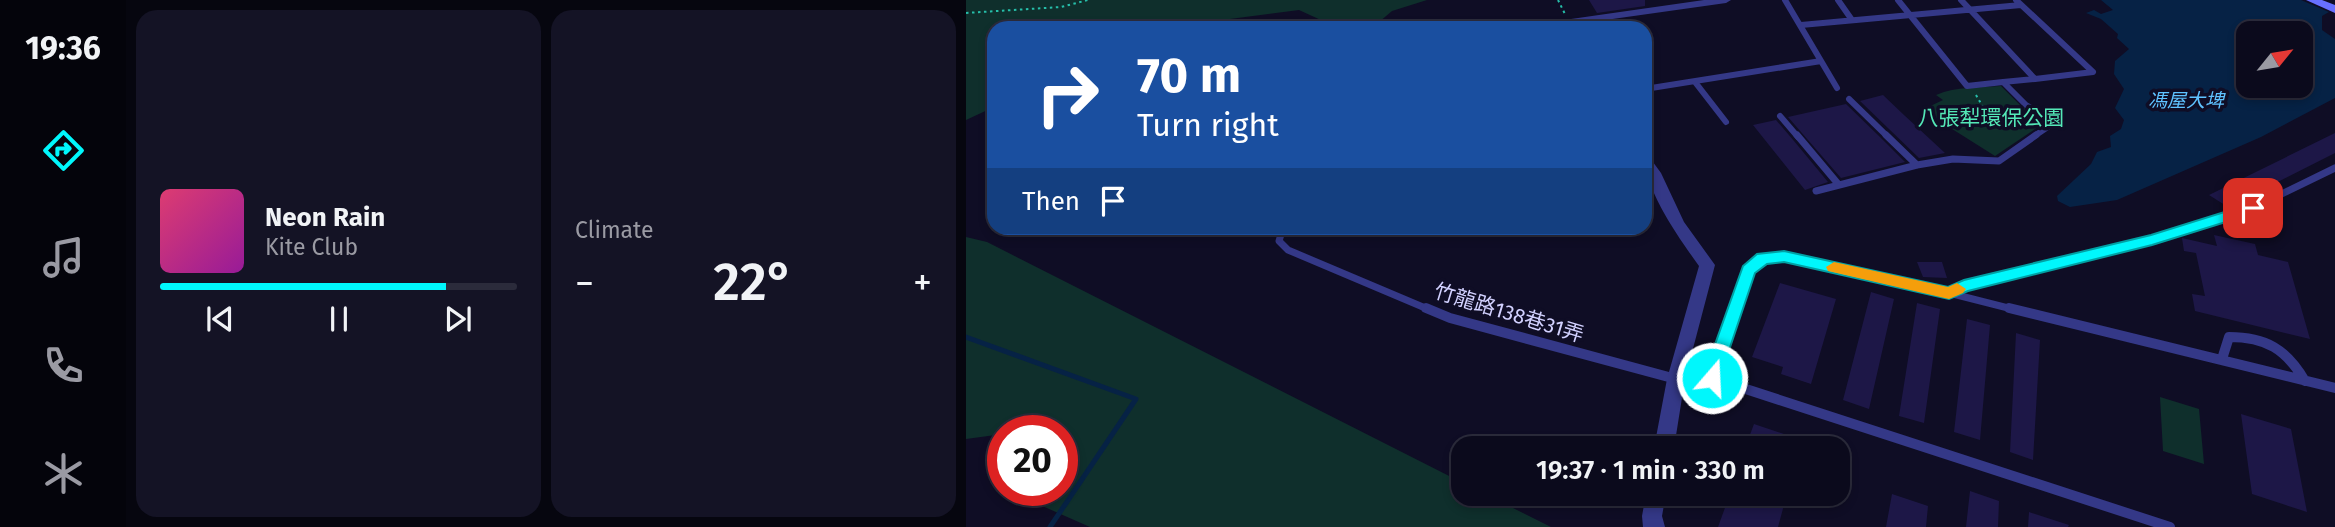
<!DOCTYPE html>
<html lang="en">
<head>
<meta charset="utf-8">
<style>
  :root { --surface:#0b0a1c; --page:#141325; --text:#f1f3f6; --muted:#9a9aa3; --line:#2b2b3b; --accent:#00f7fc }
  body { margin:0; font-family:"Fira Sans","Noto Sans TC",sans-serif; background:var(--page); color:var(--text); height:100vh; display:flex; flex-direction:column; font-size:26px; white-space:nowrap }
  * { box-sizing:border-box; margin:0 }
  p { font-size:23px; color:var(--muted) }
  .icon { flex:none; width:38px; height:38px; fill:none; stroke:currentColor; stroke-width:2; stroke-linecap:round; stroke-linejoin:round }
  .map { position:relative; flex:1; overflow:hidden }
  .panel { display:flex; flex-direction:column; gap:10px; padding:10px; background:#06060f; width:840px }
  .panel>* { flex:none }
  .hud { position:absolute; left:21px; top:21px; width:665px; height:214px; border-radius:21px; box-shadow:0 4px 10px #0003,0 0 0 2px var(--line); background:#1a4fa0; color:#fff; overflow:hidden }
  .needle { width:46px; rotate:60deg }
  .fabs { position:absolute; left:1270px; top:21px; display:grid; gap:14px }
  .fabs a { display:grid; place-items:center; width:77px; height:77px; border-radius:14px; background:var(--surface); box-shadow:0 4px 10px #0003,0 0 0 2px var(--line); font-size:35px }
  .speed { position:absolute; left:21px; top:415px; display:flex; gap:14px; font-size:35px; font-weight:700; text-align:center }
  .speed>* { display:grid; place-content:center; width:91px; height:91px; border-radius:50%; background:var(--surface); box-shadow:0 4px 10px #0003,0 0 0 2px var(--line); line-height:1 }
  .speed .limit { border:10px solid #d22; background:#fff; color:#111 }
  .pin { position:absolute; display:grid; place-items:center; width:60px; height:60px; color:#fff; margin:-30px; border-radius:14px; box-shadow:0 4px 10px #0006 }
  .me { position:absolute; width:77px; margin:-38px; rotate:19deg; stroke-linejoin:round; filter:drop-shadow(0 0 5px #0008) }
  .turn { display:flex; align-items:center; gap:24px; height:147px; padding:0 35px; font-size:32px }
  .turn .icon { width:91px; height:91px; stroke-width:2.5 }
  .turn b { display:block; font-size:49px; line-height:60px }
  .then { display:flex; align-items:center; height:66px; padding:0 35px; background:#0003; gap:14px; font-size:26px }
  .big { font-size:52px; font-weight:600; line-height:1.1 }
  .panel .widget { flex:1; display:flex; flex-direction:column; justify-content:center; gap:10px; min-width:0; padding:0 24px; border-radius:21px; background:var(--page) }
  .song { display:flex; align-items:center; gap:21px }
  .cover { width:84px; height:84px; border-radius:10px; background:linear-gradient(135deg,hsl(340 70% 55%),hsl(300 70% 35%)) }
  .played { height:7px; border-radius:4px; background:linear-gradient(90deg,var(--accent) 80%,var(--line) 80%) }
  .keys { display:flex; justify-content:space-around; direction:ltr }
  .heat { display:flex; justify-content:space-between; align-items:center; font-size:38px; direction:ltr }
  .panel .tiles { flex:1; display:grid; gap:10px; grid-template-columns:repeat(2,1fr) }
  .trip { position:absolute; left:485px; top:436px; width:399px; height:70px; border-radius:21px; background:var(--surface); box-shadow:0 4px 10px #0003,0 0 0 2px var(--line); font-weight:600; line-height:70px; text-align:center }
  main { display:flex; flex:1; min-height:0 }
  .menu { display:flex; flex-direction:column; width:126px; justify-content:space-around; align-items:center; background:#04040b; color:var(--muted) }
  .menu .icon { width:49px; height:49px }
  .menu .selected { color:var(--accent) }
  .menu b { font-size:32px; color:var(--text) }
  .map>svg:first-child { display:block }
</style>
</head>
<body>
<main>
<nav class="menu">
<b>19:36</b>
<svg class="icon selected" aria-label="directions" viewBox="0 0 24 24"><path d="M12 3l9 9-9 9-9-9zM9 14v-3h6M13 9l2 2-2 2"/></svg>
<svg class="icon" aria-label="music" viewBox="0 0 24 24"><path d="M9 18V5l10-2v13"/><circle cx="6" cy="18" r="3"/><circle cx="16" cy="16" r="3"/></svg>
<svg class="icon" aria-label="phone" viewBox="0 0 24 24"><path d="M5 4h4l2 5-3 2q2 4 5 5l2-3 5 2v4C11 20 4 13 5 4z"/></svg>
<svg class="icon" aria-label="climate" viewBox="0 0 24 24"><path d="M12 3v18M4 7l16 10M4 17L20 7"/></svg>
</nav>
<section class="panel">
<div class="tiles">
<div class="widget">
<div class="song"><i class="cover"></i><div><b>Neon Rain</b><p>Kite Club</p></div></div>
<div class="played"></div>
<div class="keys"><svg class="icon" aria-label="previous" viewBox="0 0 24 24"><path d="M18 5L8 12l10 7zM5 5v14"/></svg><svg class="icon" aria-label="pause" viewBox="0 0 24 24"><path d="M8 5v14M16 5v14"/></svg><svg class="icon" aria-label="next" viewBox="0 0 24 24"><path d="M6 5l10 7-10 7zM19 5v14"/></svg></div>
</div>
<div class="widget"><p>Climate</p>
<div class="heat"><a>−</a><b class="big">22°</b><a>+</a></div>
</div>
</div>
</section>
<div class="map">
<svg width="1369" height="527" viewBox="0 0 1369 527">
  <rect width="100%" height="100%" fill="#0f0d25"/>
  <!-- green -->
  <path fill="#0f2f2c" d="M0 0H461L426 11 406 28H353L357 21 333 10 264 19 247 28H28V107L0 120Z
    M1035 86 1055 106 1081 121 1029 156 956 110 977 100 970 95C991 86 1013 88 1035 86Z
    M0 237 21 242 497 483V494H519L585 527H124L40 490H96V430H37V434L0 439Z
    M1194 397 1233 409 1238 464 1197 451Z"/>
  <!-- water -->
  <path fill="#062245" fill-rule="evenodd" d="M1135 0H1335L1363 12 1356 16V30L1369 39V98L1295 137 1151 200 1104 207 1092 201 1091 196 1125 164 1131 152 1145 147 1144 136 1155 129 1158 120 1149 108 1158 89 1148 74 1149 61 1163 49 1151 38 1152 34 1135 19 1120 13 1128 10 1135 14 1147 10ZM1283 33H1335V86H1283Z"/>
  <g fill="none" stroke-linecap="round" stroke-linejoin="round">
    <!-- stream -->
    <path stroke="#062245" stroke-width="5" d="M0 337 170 399 84 527"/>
  </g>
  <!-- building -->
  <path fill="#1d1747" d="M623 0H679V6L631 13Z
    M917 95 938 115 979 153 953 158 894 101Z
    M880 104 916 139 939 162 875 178 822 117Z
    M810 120 828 141 862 182 839 190 787 125Z
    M1369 133V153L1262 207 1243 195Z
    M1248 235 1289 244 1292 255 1322 262 1344 339 1229 311 1226 294 1239 296 1230 253 1218 251 1216 238 1251 246Z
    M951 262H976L981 278 957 277Z
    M814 283 870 299 845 384 815 374 817 367 786 357Z
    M905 292 928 299 903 409 877 400Z
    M951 303 974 309 958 423 933 416Z
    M1001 319 1024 325 1014 440 988 432Z
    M1050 333 1074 340 1067 460 1044 452Z
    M1275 414 1325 429 1341 512 1286 494Z
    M788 424 854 446V448H779Z
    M1004 491 1033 501 1032 527H1000Z
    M764 494H821L812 527H752Z
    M926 494 962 506 960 527H920Z
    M1063 512 1103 525 1102 527H1062Z"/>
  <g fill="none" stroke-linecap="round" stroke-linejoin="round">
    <!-- path -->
    <path stroke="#26bea9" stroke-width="2" stroke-dasharray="2.5 3.5" stroke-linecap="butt" d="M592 0 599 14
      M0 13 95 7 122 0
      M1010 95 1027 124"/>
    <!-- lane-far2 -->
    <path stroke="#343887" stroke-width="6" d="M819 0 871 88
      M872 0 886 20
      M932 0 1001 86 1037 82
      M995 0 1069 79 1037 82 1060 105 1089 122 1067 137
      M1050 0 1127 72 1069 79
      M835 25 1055 5
      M729 82 760 122
      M679 89 855 61
      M883 99 922 137
      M814 116 832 137"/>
    <!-- lane-far1 -->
    <path stroke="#343887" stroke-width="7" d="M831 135 873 185
      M920 135 951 165
      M850 191 951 165 987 159 1033 161 1070 135
      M317 228 313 241 322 250 464 310
      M983 293 1050 310
      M769 310C780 275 777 260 818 256L983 293 997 286 1186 240 1287 208 1369 168"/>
    <!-- lane -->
    <path stroke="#343887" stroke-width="10" d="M460 308 484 318 710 379 746 378
      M769 308 746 378 1204 527
      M1043 308 1369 388
      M1256 359 1263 337C1300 337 1320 349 1339 381"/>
    <!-- street -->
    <path fill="#343887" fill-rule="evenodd" d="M738 0H765L760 3 611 24 612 28H602L600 22 605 19Z
      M679 157 684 158 695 173 718 222 749 265 719 379 708 448H688L701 379 733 266C713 238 679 191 679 157Z
      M680 494H700L696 516 699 527H677L676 516Z"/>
    <!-- secondary -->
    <path fill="#6870ff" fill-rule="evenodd" d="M1340 0H1356L1369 5V13Z"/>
  </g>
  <!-- route -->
  <path fill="#00f7fc" stroke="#00a1a4" stroke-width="2" d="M1287 203 1294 208 1292 212 1186 245 1002 291 983 299 818 262 801 264 789 273 752 383 746 385 739 383 737 378 777 266 791 254 818 251 982 287 998 280 1185 235Z"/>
  <!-- slow -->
  <path fill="#f59e0b" d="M868 262 982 287 991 283 1000 289 997 293 983 299 862 271 860 267Z"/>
  <g text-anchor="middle" stroke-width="7" stroke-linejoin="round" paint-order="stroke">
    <!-- far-water labels -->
    <g font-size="19" font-style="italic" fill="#5fc2ff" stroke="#0f0d25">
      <text x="1220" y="107">馮屋大埤</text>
    </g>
    <!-- park labels -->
    <g font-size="21" fill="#54e8b7" stroke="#0f0d25">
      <text x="1025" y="125">八張犁環保公園</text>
    </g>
    <!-- street labels -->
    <g font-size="21" fill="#d2d1ff" stroke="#0f0d25">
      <text transform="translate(543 313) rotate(17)" y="7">竹龍路138巷31弄</text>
    </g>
  </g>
</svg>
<div class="fabs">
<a><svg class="needle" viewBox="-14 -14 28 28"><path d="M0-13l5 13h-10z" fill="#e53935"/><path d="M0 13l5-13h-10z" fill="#9a9aa3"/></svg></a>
</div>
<div class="speed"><div class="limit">20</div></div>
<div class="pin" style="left:1287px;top:208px;background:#d93025"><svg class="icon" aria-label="arrive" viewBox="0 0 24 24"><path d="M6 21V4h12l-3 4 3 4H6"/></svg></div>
<svg class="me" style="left:746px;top:378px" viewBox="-20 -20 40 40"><circle r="17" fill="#00f7fc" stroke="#fff" stroke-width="3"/><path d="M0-11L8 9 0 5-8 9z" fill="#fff"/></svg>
<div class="trip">19:37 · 1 min · 330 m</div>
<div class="hud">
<div class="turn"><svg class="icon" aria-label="right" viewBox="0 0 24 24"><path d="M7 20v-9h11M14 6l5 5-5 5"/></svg><div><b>70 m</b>Turn right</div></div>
<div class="then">Then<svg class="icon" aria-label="arrive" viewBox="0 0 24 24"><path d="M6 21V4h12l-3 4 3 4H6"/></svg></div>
</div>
</div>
</main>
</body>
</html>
